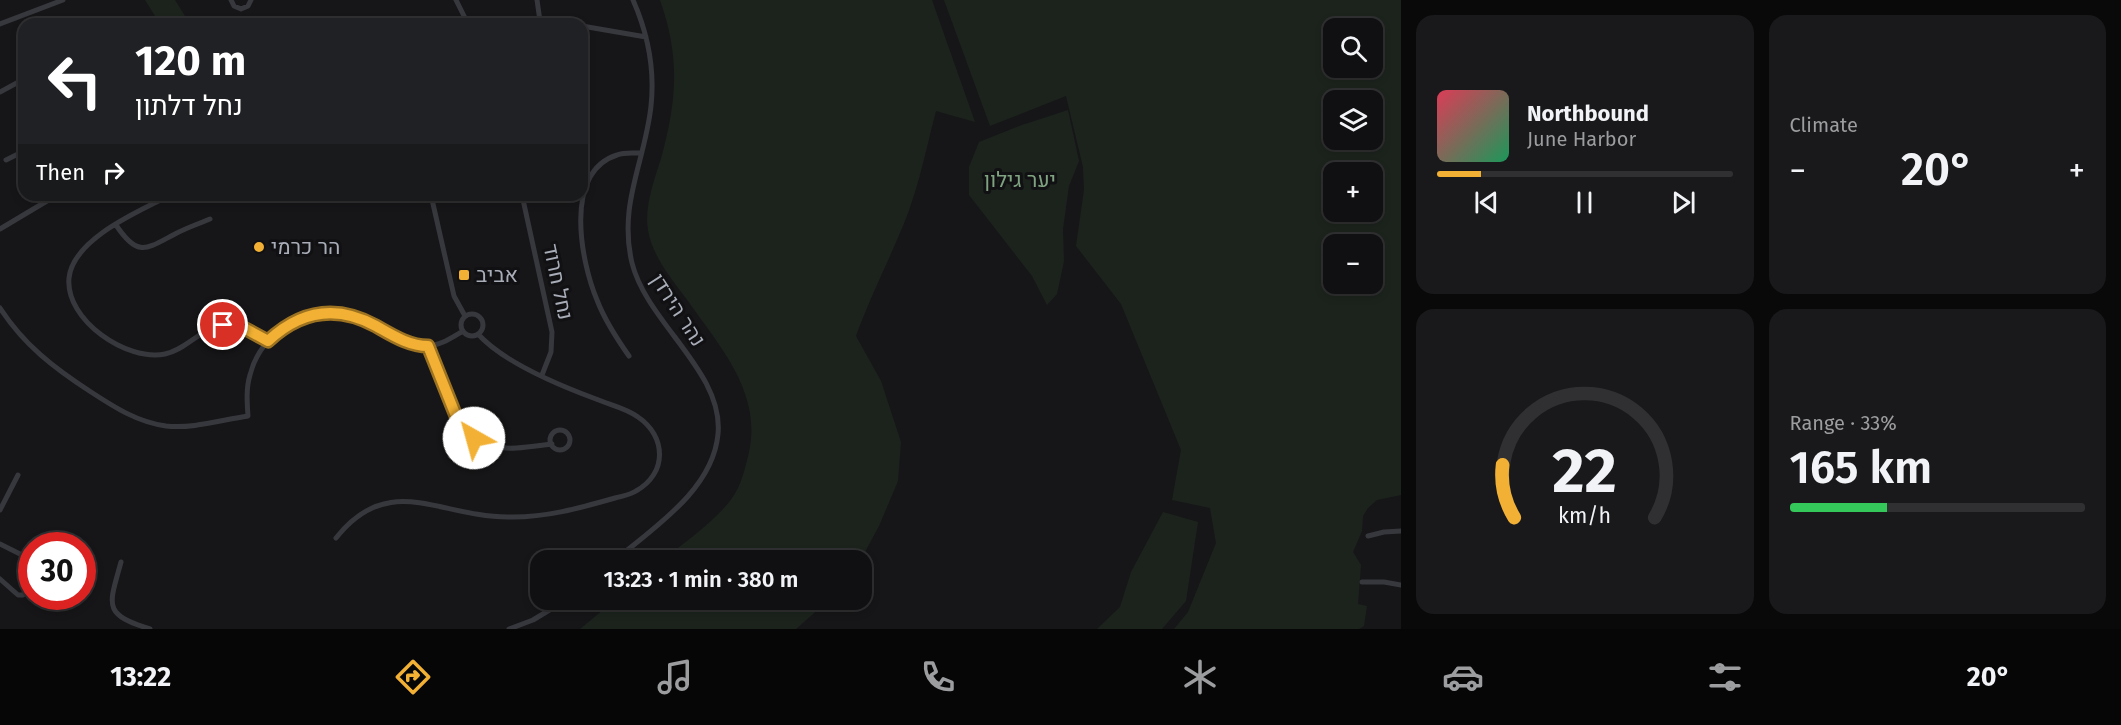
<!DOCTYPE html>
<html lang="en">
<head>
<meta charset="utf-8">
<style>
  :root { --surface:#101012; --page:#19191b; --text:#f1f3f6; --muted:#9c9d9f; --line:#303032; --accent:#f2b134 }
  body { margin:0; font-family:"Fira Sans",Heebo,sans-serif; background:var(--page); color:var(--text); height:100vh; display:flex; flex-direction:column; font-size:22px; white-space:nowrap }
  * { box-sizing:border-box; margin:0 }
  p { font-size:20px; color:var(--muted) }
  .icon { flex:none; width:33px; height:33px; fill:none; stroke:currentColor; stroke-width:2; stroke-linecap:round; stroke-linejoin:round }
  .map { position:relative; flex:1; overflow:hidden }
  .side { display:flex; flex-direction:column; gap:15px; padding:15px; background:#09090a; width:720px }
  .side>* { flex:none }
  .banner { position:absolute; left:18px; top:18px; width:570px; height:183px; border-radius:18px; box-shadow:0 3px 9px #0003,0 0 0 2px var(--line); background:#202124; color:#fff; overflow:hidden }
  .tools { position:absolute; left:1323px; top:18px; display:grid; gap:12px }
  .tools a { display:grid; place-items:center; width:60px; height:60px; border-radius:12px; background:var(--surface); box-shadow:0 3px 9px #0003,0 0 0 2px var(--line); font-size:30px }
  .speed { position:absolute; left:18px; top:532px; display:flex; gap:12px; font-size:30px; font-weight:700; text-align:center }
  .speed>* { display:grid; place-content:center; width:78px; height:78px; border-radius:50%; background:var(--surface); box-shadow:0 3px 9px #0003,0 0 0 2px var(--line); line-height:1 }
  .speed .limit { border:9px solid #d22; background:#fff; color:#111 }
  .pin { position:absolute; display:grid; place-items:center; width:51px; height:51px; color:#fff; margin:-26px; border:3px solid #fff; border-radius:50%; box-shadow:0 2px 6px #0007 }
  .me { position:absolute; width:66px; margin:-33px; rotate:322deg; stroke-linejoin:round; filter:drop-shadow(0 0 4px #0008) }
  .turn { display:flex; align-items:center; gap:21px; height:126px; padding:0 18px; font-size:27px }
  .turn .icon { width:78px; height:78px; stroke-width:2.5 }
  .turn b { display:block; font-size:42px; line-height:51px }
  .then { display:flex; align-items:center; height:57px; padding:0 18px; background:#0003; gap:12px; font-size:22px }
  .big { font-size:45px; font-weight:600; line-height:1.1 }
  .side .widget { flex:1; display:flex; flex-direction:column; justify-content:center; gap:9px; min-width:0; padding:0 21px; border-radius:18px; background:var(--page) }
  .side .dial { align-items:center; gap:0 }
  .dial svg { height:156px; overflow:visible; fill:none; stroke:var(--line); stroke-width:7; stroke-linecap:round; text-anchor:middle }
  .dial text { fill:var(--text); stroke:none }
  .song { display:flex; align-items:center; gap:18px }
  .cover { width:72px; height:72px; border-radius:9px; background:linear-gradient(135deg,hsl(350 70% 55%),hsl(150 70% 35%)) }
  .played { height:6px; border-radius:3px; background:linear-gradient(90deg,var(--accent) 15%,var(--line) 15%) }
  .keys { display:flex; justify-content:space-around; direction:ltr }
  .heat { display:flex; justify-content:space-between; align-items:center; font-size:33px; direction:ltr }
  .charge { height:9px; border-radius:4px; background:linear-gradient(90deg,#34c759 33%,var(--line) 0) }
  .side .tiles { flex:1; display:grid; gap:15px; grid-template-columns:repeat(2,1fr) }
  .trip { position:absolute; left:530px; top:550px; width:342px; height:60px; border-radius:18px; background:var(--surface); box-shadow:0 3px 9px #0003,0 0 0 2px var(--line); font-weight:600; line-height:60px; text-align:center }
  .dock { display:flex; height:96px; justify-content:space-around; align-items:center; background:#060607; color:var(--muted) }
  .dock .icon { width:42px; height:42px }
  .dock .on { color:var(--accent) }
  .dock b { font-size:27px; color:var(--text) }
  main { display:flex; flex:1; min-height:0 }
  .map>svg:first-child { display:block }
</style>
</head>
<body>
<main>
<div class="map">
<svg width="1401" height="629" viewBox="0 0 1401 629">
  <rect width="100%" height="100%" fill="#161618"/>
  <!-- green -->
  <path fill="#1c231d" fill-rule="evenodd" d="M145 0H175L190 24H160Z
    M660 0H932L975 122 936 111C927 145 920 181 908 213 892 255 871 294 856 336L881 381 901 442 898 481 879 526 860 561H662C682 544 706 528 724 508 736 496 742 481 746 464 767 398 723 351 688 301 673 281 652 256 648 230 644 205 655 179 662 155 677 99 680 56 660 0Z
    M944 0H1401V495L1377 500 1368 508 1363 516 1362 531 1353 552 1361 565 1358 604 1367 606 1364 626 1359 629H1174L1188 612 1216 543 1210 508 1172 500 1181 450 1121 304 1076 246 1084 190 1083 167 1066 96 990 126ZM1334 28H1372V68H1334ZM1334 100H1372V140H1334ZM1334 172H1372V212H1334ZM1334 244H1372V284H1334Z
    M1068 110 1079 161 1069 186 1063 229 1064 261 1057 294 1047 305 1032 276 969 195V167L979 142 1022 125Z
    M1163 512 1198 522 1186 601 1162 629H1097L1120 607 1131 572Z
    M615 600H829L796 629H580Z"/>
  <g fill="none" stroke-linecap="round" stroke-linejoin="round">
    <!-- minor -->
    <path stroke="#37383d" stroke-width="5" d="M231 0 234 6 241 9 248 6 251 0
      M456 0 468 24
      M537 0 540 21
      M0 24 63 0
      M484 24 525 20 570 24
      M582 26 646 37
      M0 92 24 79
      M6 160 24 151
      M171 195C139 211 73 239 69 278 65 320 127 362 165 354 188 349 202 326 226 325 242 324 255 333 268 341
      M431 195 454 296 465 316
      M522 195 552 332 551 352 542 375
      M116 225C138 258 146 249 175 234 186 228 198 224 210 219
      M0 229 57 195
      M0 308C24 345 54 368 91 392 114 407 137 422 166 426 192 429 221 420 248 416 247 402 246 388 250 375 261 330 310 303 354 316 378 324 398 345 425 346 440 346 451 338 463 331
      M461 325a11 11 0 1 1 22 0a11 11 0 1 1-22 0Z
      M428 346 456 416C480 457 511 449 552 444
      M629 356C617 339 605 321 597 300 581 262 563 172 617 155 624 152 632 153 640 153
      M550 440a10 10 0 1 1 20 0a10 10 0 1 1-20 0Z
      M0 510 18 475
      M1368 536 1384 532 1401 531
      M336 538C389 471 439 517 508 517 545 518 580 508 615 498 622 496 630 495 636 491 668 473 666 436 638 417 626 408 610 405 596 399 561 386 503 362 478 334
      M0 544 32 560
      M614 561C653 528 713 490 718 434 724 372 647 323 632 263 618 204 645 162 651 106 655 69 648 34 633 0
      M121 562C109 606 102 614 150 629
      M0 579 18 595H23L32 587
      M1362 582H1384L1401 585
      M509 629 533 620 566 600"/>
  </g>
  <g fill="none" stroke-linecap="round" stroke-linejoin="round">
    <defs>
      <path id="route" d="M223 325 244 328 268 341C300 311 336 304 376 326 392 335 409 346 428 346L456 416 462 425 474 438"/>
    </defs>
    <!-- route casing -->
    <use href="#route" stroke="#9d7322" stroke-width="15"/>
    <!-- route -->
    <use href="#route" stroke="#f2b134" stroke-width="10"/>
  </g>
  <!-- markers -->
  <g fill="#f2b134" stroke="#111113" stroke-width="2">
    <circle cx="259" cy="247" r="6"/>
    <rect x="458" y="269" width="12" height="12" rx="3"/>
  </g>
  <g text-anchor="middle" stroke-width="6" stroke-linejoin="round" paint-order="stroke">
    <!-- park labels -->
    <g font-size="21" fill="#7fa381" stroke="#111113">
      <text x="1020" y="187">יער גילון</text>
    </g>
    <!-- poi labels -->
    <g font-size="21" fill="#a8adb8" stroke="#111113" text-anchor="start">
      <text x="271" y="254">הר כרמי</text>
      <text x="476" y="282">אביב</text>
    </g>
    <!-- street labels -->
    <g font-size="21" fill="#a8adb8" stroke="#111113">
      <text transform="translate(558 282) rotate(78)" y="7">נחל חרוד</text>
      <text transform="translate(678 310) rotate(57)" y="7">נהר הירדן</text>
    </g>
  </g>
</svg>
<div class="tools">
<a><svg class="icon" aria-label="search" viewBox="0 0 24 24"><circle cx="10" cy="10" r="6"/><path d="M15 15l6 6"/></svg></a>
<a><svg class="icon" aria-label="layers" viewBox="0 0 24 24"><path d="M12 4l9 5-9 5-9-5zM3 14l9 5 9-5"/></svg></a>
<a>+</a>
<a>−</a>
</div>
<div class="speed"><div class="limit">30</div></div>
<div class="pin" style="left:223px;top:325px;background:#d93025"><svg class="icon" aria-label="arrive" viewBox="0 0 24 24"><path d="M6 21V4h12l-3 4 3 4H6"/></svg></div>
<svg class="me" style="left:474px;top:438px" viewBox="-20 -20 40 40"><circle r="19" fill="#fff"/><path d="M0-13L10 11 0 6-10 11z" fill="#f2b134"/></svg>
<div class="trip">13:23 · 1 min · 380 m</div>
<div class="banner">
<div class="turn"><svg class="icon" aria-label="left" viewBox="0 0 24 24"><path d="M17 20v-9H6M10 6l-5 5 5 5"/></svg><div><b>120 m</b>נחל דלתון</div></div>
<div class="then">Then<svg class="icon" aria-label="right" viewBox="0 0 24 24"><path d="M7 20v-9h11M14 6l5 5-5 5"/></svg></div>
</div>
</div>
<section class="side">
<div class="tiles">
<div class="widget">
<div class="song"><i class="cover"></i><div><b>Northbound</b><p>June Harbor</p></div></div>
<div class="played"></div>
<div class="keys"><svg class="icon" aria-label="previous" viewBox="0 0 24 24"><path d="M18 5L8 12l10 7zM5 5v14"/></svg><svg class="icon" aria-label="pause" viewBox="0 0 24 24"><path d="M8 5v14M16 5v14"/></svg><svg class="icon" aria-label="next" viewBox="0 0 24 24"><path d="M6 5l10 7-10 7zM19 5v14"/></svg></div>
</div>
<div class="widget"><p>Climate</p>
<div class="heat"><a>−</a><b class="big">20°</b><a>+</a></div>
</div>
<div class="widget dial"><svg viewBox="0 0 100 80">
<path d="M14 69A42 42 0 1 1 86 69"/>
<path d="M14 69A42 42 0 0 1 8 42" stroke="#f2b134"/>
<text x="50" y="56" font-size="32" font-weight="700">22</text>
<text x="50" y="72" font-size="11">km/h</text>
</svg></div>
<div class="widget"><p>Range · 33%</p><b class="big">165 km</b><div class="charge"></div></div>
</div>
</section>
</main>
<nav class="dock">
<b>13:22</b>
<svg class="icon on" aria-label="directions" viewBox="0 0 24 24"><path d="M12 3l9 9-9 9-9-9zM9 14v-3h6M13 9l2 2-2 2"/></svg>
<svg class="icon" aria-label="music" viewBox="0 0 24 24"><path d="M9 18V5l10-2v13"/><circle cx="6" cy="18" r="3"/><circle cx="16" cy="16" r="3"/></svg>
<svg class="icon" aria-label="phone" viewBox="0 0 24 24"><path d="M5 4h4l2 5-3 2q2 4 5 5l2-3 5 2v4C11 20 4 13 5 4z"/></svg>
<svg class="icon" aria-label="climate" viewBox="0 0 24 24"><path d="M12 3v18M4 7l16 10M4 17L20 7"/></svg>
<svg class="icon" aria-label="car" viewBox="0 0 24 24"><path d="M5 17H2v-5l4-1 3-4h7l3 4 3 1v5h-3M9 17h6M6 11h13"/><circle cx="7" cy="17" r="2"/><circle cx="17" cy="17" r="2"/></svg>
<svg class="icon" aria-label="filters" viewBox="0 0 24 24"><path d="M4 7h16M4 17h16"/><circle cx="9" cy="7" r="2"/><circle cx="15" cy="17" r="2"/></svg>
<b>20°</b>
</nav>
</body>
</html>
